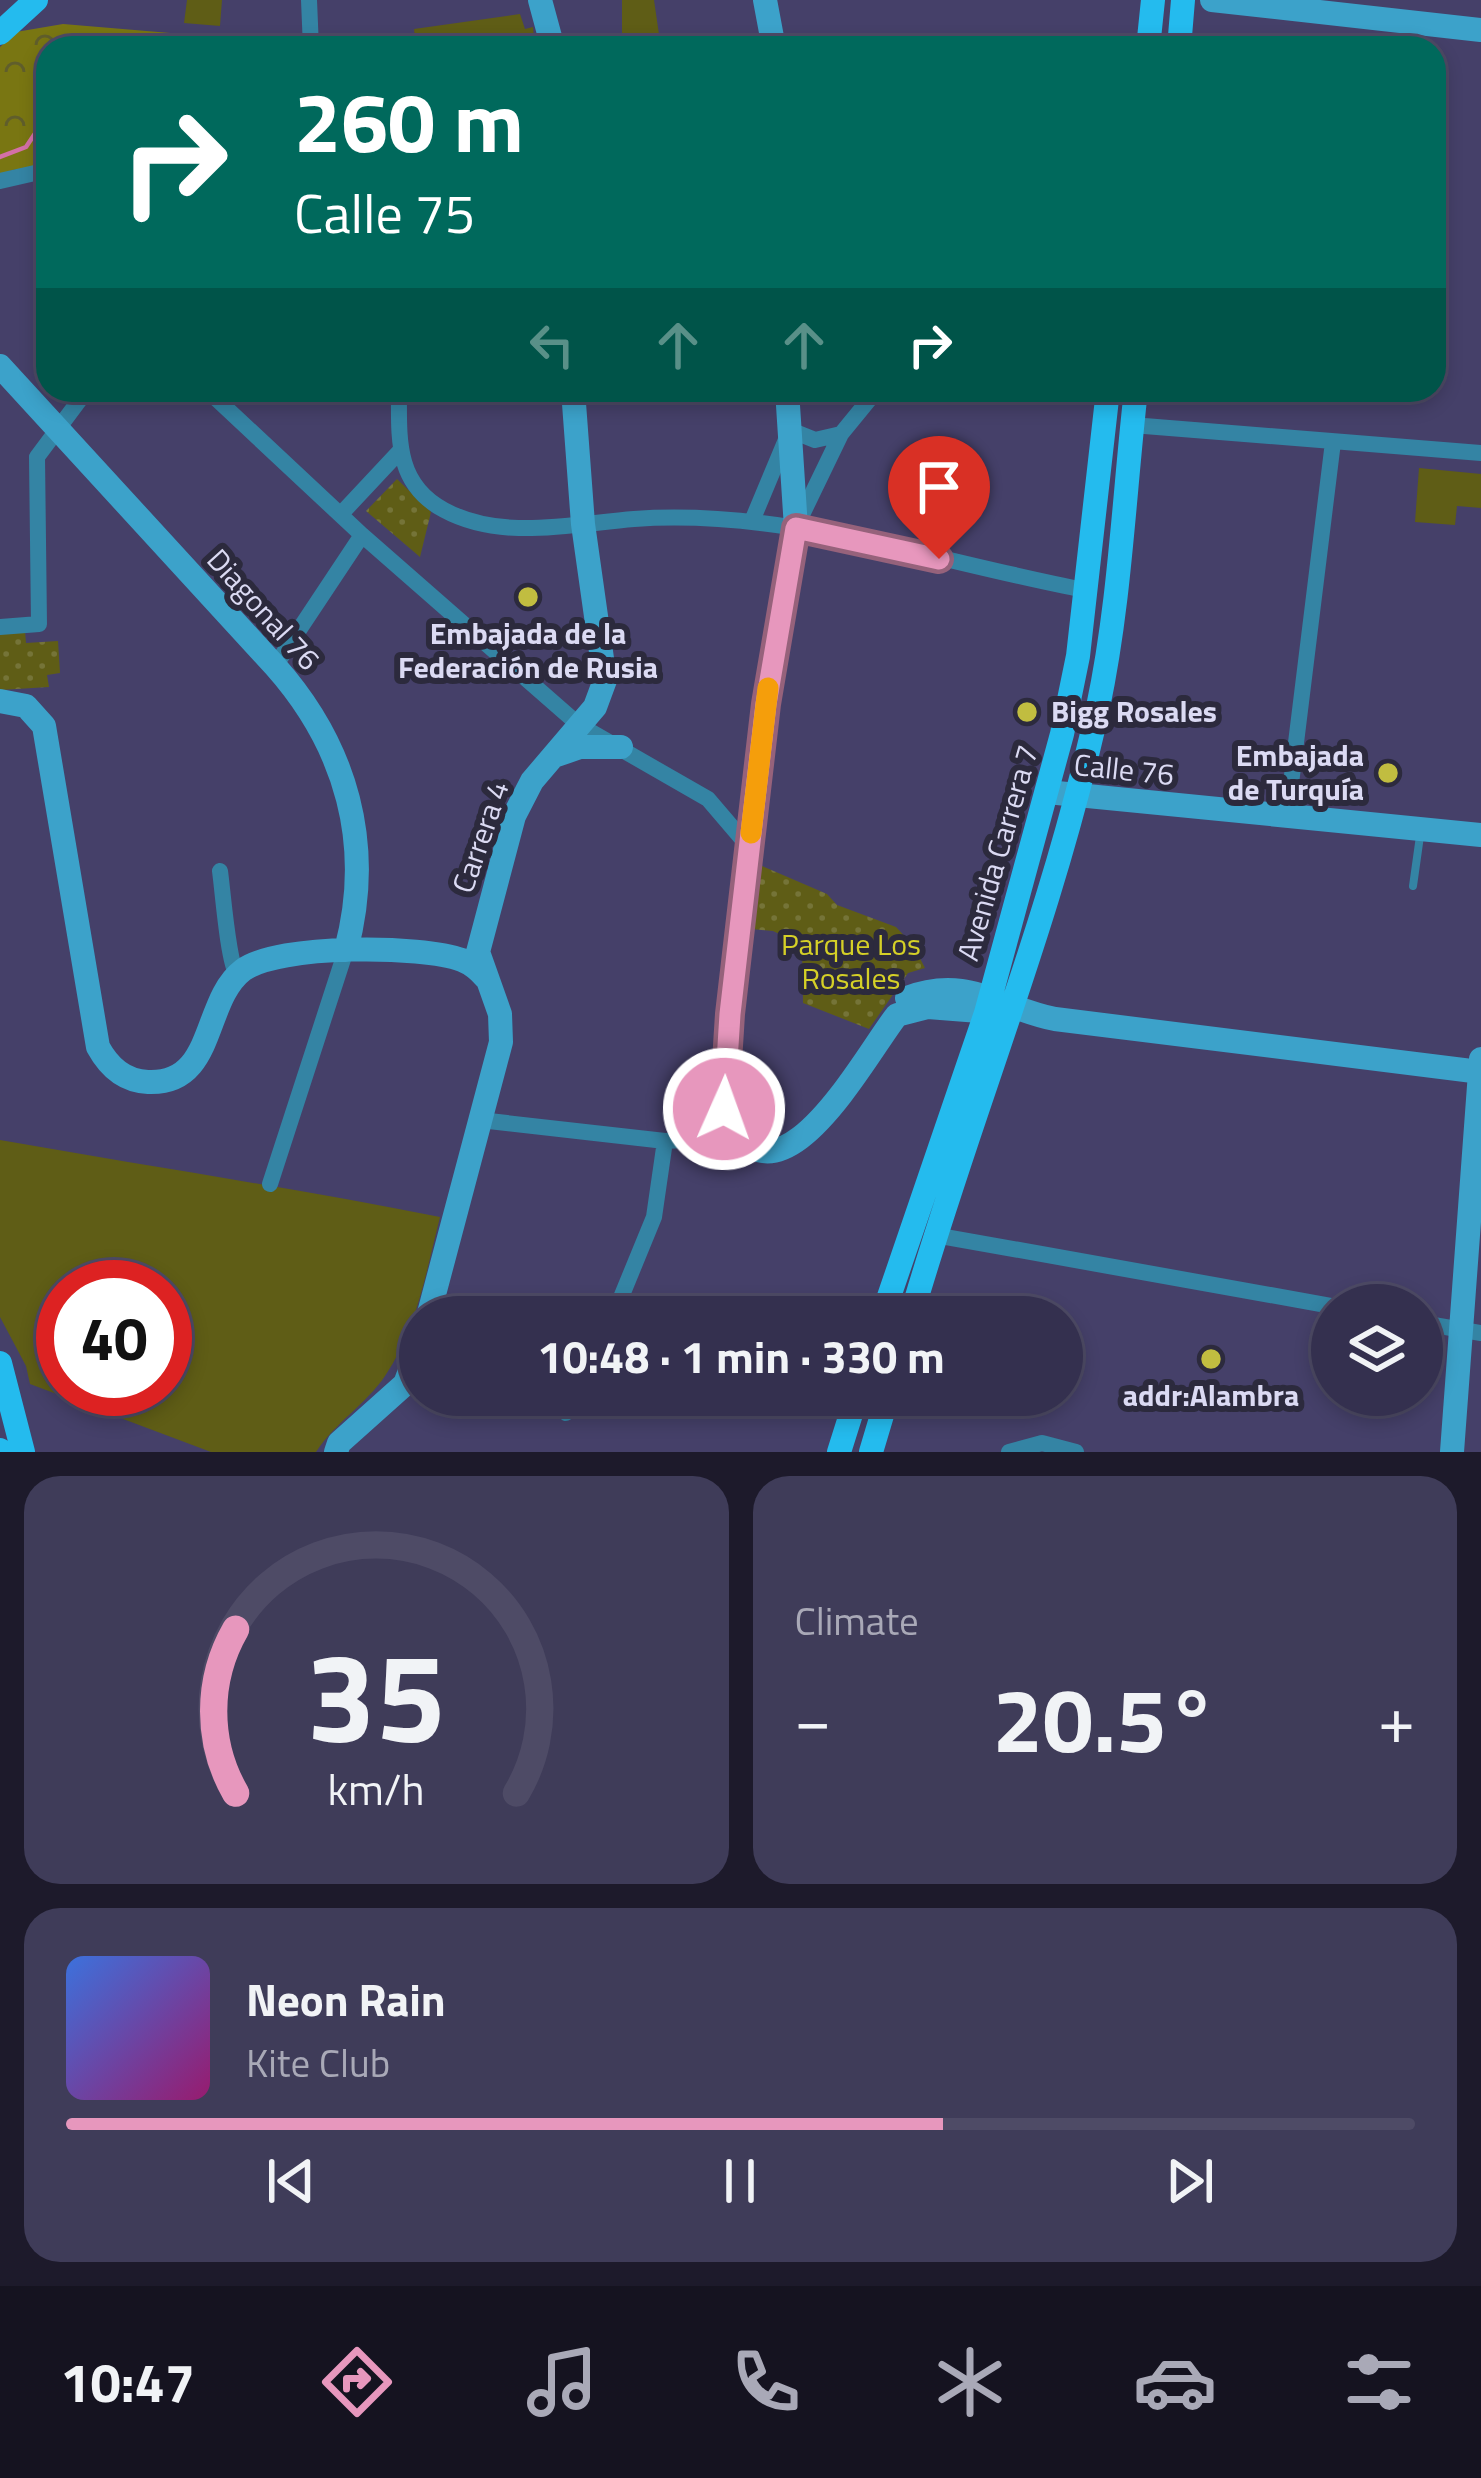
<!DOCTYPE html>
<html lang="en">
<head>
<meta charset="utf-8">
<style>
  :root { --surface:#34304f; --page:#3f3c59; --text:#f1f3f6; --muted:#a9a9b7; --line:#4e4b66; --accent:#e797bd }
  body { margin:0; font-family:"Titillium Web",sans-serif; background:var(--page); color:var(--text); height:100vh; display:flex; flex-direction:column; font-size:45px; white-space:nowrap }
  * { box-sizing:border-box; margin:0 }
  p { font-size:39px; color:var(--muted) }
  .icon { flex:none; width:66px; height:66px; fill:none; stroke:currentColor; stroke-width:2; stroke-linecap:round; stroke-linejoin:round }
  .map { position:relative; height:1452px; overflow:hidden }
  .details { display:flex; flex-direction:column; gap:24px; padding:24px; background:#1d1a2b; flex:1 }
  .details>* { flex:none }
  .hud { position:absolute; left:36px; top:36px; width:1410px; height:366px; border-radius:36px; box-shadow:0 6px 18px #0003,0 0 0 3px var(--line); background:#00695c; color:#fff; overflow:hidden }
  .buttons { position:absolute; left:1311px; top:1284px; display:grid; gap:24px }
  .buttons a { display:grid; place-items:center; width:132px; height:132px; border-radius:50%; background:var(--surface); box-shadow:0 6px 18px #0003,0 0 0 3px var(--line); font-size:60px }
  .speed { position:absolute; left:36px; top:1260px; display:flex; gap:24px; font-size:60px; font-weight:700; text-align:center }
  .speed>* { display:grid; place-content:center; width:156px; height:156px; border-radius:50%; background:var(--surface); box-shadow:0 6px 18px #0003,0 0 0 3px var(--line); line-height:1 }
  .speed .limit { border:18px solid #d22; background:#fff; color:#111 }
  .pin { position:absolute; display:grid; place-items:center; width:102px; height:102px; color:#fff; margin:-123px -51px; border-radius:50% 50% 50% 0; rotate:-45deg; box-shadow:0 0 12px #0007 }
  .pin .icon { rotate:45deg }
  .me { position:absolute; width:132px; margin:-66px; rotate:2deg; stroke-linejoin:round; filter:drop-shadow(0 0 9px #0008) }
  .turn { display:flex; align-items:center; gap:42px; height:252px; padding:0 60px; font-size:54px }
  .turn .icon { width:156px; height:156px; stroke-width:2.5 }
  .turn b { display:block; font-size:84px; line-height:102px }
  .lanes { display:flex; align-items:center; height:114px; padding:0 60px; background:#0003; justify-content:center; gap:60px; direction:ltr }
  .lanes .off { opacity:.35 }
  .big { font-size:90px; font-weight:700; line-height:1.1 }
  .details .tile { flex:1; display:flex; flex-direction:column; justify-content:center; gap:18px; min-width:0; padding:0 42px; border-radius:36px; background:var(--page) }
  .details .dial { align-items:center; gap:0 }
  .dial svg { height:312px; overflow:visible; fill:none; stroke:var(--line); stroke-width:7; stroke-linecap:round; text-anchor:middle }
  .dial text { fill:var(--text); stroke:none }
  .song { display:flex; align-items:center; gap:36px }
  .cover { width:144px; height:144px; border-radius:18px; background:linear-gradient(135deg,hsl(220 70% 55%),hsl(320 70% 35%)) }
  .played { height:12px; border-radius:6px; background:linear-gradient(90deg,var(--accent) 65%,var(--line) 65%) }
  .keys { display:flex; justify-content:space-around; direction:ltr }
  .heat { display:flex; justify-content:space-between; align-items:center; font-size:66px; direction:ltr }
  .details .tiles { flex:1; display:grid; gap:24px; grid-template-columns:1fr 1fr }
  .tile:last-child { grid-column:span 2 }
  .trip { position:absolute; left:399px; top:1296px; width:684px; height:120px; border-radius:60px; background:var(--surface); box-shadow:0 6px 18px #0003,0 0 0 3px var(--line); font-weight:700; line-height:120px; text-align:center }
  .tab-bar { display:flex; height:192px; justify-content:space-around; align-items:center; background:#151320; color:var(--muted) }
  .tab-bar .icon { width:84px; height:84px }
  .tab-bar .on { color:var(--accent) }
  .tab-bar b { font-size:54px; color:var(--text) }
  .map>svg:first-child { display:block }
</style>
</head>
<body>
<div class="map">
<svg width="1481" height="1452" viewBox="0 0 1481 1452">
  <defs>
    <pattern id="forest-crowns" width="20" height="18" patternUnits="userSpaceOnUse" patternTransform="scale(3)"><rect width="20" height="18" fill="#797612"/><path d="M2 6a3 3 0 1 1 6 0M12 15a3 3 0 1 1 6 0" fill="none" stroke="#605e2b"/></pattern>
    <pattern id="park-dots" width="8" height="8" patternUnits="userSpaceOnUse" patternTransform="scale(3)"><rect width="8" height="8" fill="#5f5d16"/><path d="M2 2h.1M6 6h.1" fill="none" stroke="#757438" stroke-width="1.8" stroke-linecap="round"/></pattern>
  </defs>
  <rect width="100%" height="100%" fill="#454069"/>
  <!-- green -->
  <path fill="#5f5d16" fill-rule="evenodd" d="M187 0H222L220 26 184 23Z
    M622 0H654L661 48H641L639 38 622 36Z
    M520 14 525 29 533 27 535 48H416L414 29Z
    M1419 468 1481 474V508L1457 506 1455 525 1415 522Z
    M0 1140C147 1166 294 1188 440 1217 426 1272 417 1329 385 1376 366 1404 335 1423 316 1452H211L30 1384 26 1366 0 1317ZM63 1287H165V1389H63Z"/>
  <!-- forest -->
  <path fill="url(#forest-crowns)" d="M63 24 194 35V48H48V163L0 176V47L16 32Z"/>
  <!-- park -->
  <path fill="url(#park-dots)" d="M397 479 431 512 420 557 366 511Z
    M25 631 26 643 58 641 60 673 47 675 49 687 0 690V632Z
    M762 866 827 894 837 905 896 927 913 945 925 968 908 973 869 1029 803 1003 802 945 773 931 752 929Z"/>
  <g fill="none" stroke-linecap="round" stroke-linejoin="round">
    <!-- stream -->
    <path stroke="#d470a7" stroke-width="4.5" d="M0 157 26 147 48 114"/>
    <!-- lane -->
    <path stroke="#3484a4" stroke-width="8" d="M1413 886 1420 836"/>
    <!-- street -->
    <path stroke="#3484a4" stroke-width="16" d="M309 0 311 48
      M392 42 393 48
      M0 181 48 170
      M207 390 362 535 579 725 708 799 749 847
      M399 390C399 438 395 484 444 510 501 541 572 524 634 519 786 508 937 562 1085 590
      M1132 425 1481 453
      M341 514 399 452
      M752 521 790 430 815 440 841 434
      M798 523 841 434 877 390
      M0 627 39 624 37 457 87 390
      M275 666 362 535
      M1287 816 1333 442
      M220 871C223 893 228 961 237 975
      M480 1120 665 1141 703 1139 729 1122
      M270 1184 346 950
      M935 1235 1332 1306
      M613 1317 654 1217 665 1141
      M1422 1323 1481 1333
      M566 1413 575 1395
      M1009 1452 1042 1443 1076 1452"/>
    <!-- secondary -->
    <path stroke="#3ca2ca" stroke-width="24" d="M540 0 553 48
      M765 0 774 48
      M1212 0 1481 30
      M0 366 275 666C347 747 374 845 346 950
      M787 390 796 528 766 704 730 1014 724 1109C773 1231 865 1055 897 1015L928 1007 1005 1013
      M0 701 26 706 44 726 98 1047C109 1067 124 1081 148 1082 216 1085 202 1001 243 970 278 944 422 945 462 960 472 964 478 969 485 977
      M554 756 580 747H621
      M1047 792 1481 835
      M907 998C967 975 1000 1008 1055 1019L1481 1072
      M428 1317 501 1042 500 1014 478 952 514 816 532 781 595 707 605 680 583 524 573 390
      M336 1452 339 1443 405 1384 420 1344
      M1452 1452 1481 1059"/>
    <!-- primary -->
    <path stroke="#24bbee" stroke-width="24" d="M0 33 36 0
      M1148 48 1153 0
      M1179 48 1183 0
      M882 1317 986 1013 1062 734 1078 656 1108 390
      M911 1317C970 1113 1053 916 1098 707 1120 603 1124 495 1136 390
      M0 1363 23 1452
      M0 1450V1452
      M839 1452 857 1395
      M871 1452 888 1395"/>
  </g>
  <g fill="none" stroke-linecap="round" stroke-linejoin="round">
    <defs>
      <path id="route" d="M724 1109 730 1014 766 704 796 528 939 559"/>
    </defs>
    <!-- route casing -->
    <use href="#route" stroke="#96627b" stroke-width="30"/>
    <!-- route -->
    <use href="#route" stroke="#e797bd" stroke-width="21"/>
    <!-- slow -->
    <path stroke="#f59e0b" stroke-width="21" d="M751 833 768 688"/>
  </g>
  <!-- markers -->
  <g fill="#c1bd40" stroke="#2c2a3d" stroke-width="4.5">
    <circle cx="528" cy="597" r="12"/>
    <circle cx="1027" cy="712" r="12"/>
    <circle cx="1388" cy="773" r="12"/>
    <circle cx="1211" cy="1359" r="12"/>
  </g>
  <g text-anchor="middle" stroke-width="12" stroke-linejoin="round" paint-order="stroke">
    <!-- street labels -->
    <g font-size="30" fill="#dbdaf3" stroke="#2c2a3d">
      <text transform="translate(263 610) rotate(48)" y="10">Diagonal 76</text>
      <text transform="translate(1124 770) rotate(6)" y="10">Calle 76</text>
      <text transform="translate(481 837) rotate(-71)" y="10">Carrera 4</text>
      <text transform="translate(998 853) rotate(-74)" y="10">Avenida Carrera 7</text>
    </g>
    <!-- poi labels -->
    <g font-size="30" font-weight="bold" fill="#dbdaf3" stroke="#2c2a3d">
      <text x="528" y="644">Embajada de la<tspan x="528" dy="34">Federación de Rusia</tspan></text>
      <text x="1051" y="722" text-anchor="start">Bigg Rosales</text>
      <text x="1364" y="766" text-anchor="end">Embajada<tspan x="1364" dy="34">de Turquía</tspan></text>
      <text x="1211" y="1406">addr:Alambra</text>
    </g>
    <!-- park labels -->
    <g font-size="30" fill="#d5d027" stroke="#2c2a3d">
      <text x="851" y="955">Parque Los<tspan x="851" dy="34">Rosales</tspan></text>
    </g>
  </g>
</svg>
<div class="buttons">
<a><svg class="icon" aria-label="layers" viewBox="0 0 24 24"><path d="M12 4l9 5-9 5-9-5zM3 14l9 5 9-5"/></svg></a>
</div>
<div class="speed"><div class="limit">40</div></div>
<div class="pin" style="left:939px;top:559px;background:#d93025"><svg class="icon" aria-label="arrive" viewBox="0 0 24 24"><path d="M6 21V4h12l-3 4 3 4H6"/></svg></div>
<svg class="me" style="left:724px;top:1109px" viewBox="-20 -20 40 40"><circle r="17" fill="#e797bd" stroke="#fff" stroke-width="3"/><path d="M0-11L8 9 0 5-8 9z" fill="#fff"/></svg>
<div class="trip">10:48 · 1 min · 330 m</div>
<div class="hud">
<div class="turn"><svg class="icon" aria-label="right" viewBox="0 0 24 24"><path d="M7 20v-9h11M14 6l5 5-5 5"/></svg><div><b>260 m</b>Calle 75</div></div>
<div class="lanes"><svg class="icon off" aria-label="left" viewBox="0 0 24 24"><path d="M17 20v-9H6M10 6l-5 5 5 5"/></svg><svg class="icon off" aria-label="ahead" viewBox="0 0 24 24"><path d="M12 20V5M6 11l6-6 6 6"/></svg><svg class="icon off" aria-label="ahead" viewBox="0 0 24 24"><path d="M12 20V5M6 11l6-6 6 6"/></svg><svg class="icon" aria-label="right" viewBox="0 0 24 24"><path d="M7 20v-9h11M14 6l5 5-5 5"/></svg></div>
</div>
</div>
<section class="details">
<div class="tiles">
<div class="tile dial"><svg viewBox="0 0 100 80">
<path d="M14 69A42 42 0 1 1 86 69"/>
<path d="M14 69A42 42 0 0 1 14 27" stroke="#e797bd"/>
<text x="50" y="56" font-size="32" font-weight="700">35</text>
<text x="50" y="72" font-size="11">km/h</text>
</svg></div>
<div class="tile"><p>Climate</p>
<div class="heat"><a>−</a><b class="big">20.5°</b><a>+</a></div>
</div>
<div class="tile">
<div class="song"><i class="cover"></i><div><b>Neon Rain</b><p>Kite Club</p></div></div>
<div class="played"></div>
<div class="keys"><svg class="icon" aria-label="previous" viewBox="0 0 24 24"><path d="M18 5L8 12l10 7zM5 5v14"/></svg><svg class="icon" aria-label="pause" viewBox="0 0 24 24"><path d="M8 5v14M16 5v14"/></svg><svg class="icon" aria-label="next" viewBox="0 0 24 24"><path d="M6 5l10 7-10 7zM19 5v14"/></svg></div>
</div>
</div>
</section>
<nav class="tab-bar">
<b>10:47</b>
<svg class="icon on" aria-label="directions" viewBox="0 0 24 24"><path d="M12 3l9 9-9 9-9-9zM9 14v-3h6M13 9l2 2-2 2"/></svg>
<svg class="icon" aria-label="music" viewBox="0 0 24 24"><path d="M9 18V5l10-2v13"/><circle cx="6" cy="18" r="3"/><circle cx="16" cy="16" r="3"/></svg>
<svg class="icon" aria-label="phone" viewBox="0 0 24 24"><path d="M5 4h4l2 5-3 2q2 4 5 5l2-3 5 2v4C11 20 4 13 5 4z"/></svg>
<svg class="icon" aria-label="climate" viewBox="0 0 24 24"><path d="M12 3v18M4 7l16 10M4 17L20 7"/></svg>
<svg class="icon" aria-label="car" viewBox="0 0 24 24"><path d="M5 17H2v-5l4-1 3-4h7l3 4 3 1v5h-3M9 17h6M6 11h13"/><circle cx="7" cy="17" r="2"/><circle cx="17" cy="17" r="2"/></svg>
<svg class="icon" aria-label="filters" viewBox="0 0 24 24"><path d="M4 7h16M4 17h16"/><circle cx="9" cy="7" r="2"/><circle cx="15" cy="17" r="2"/></svg>
</nav>
</body>
</html>
